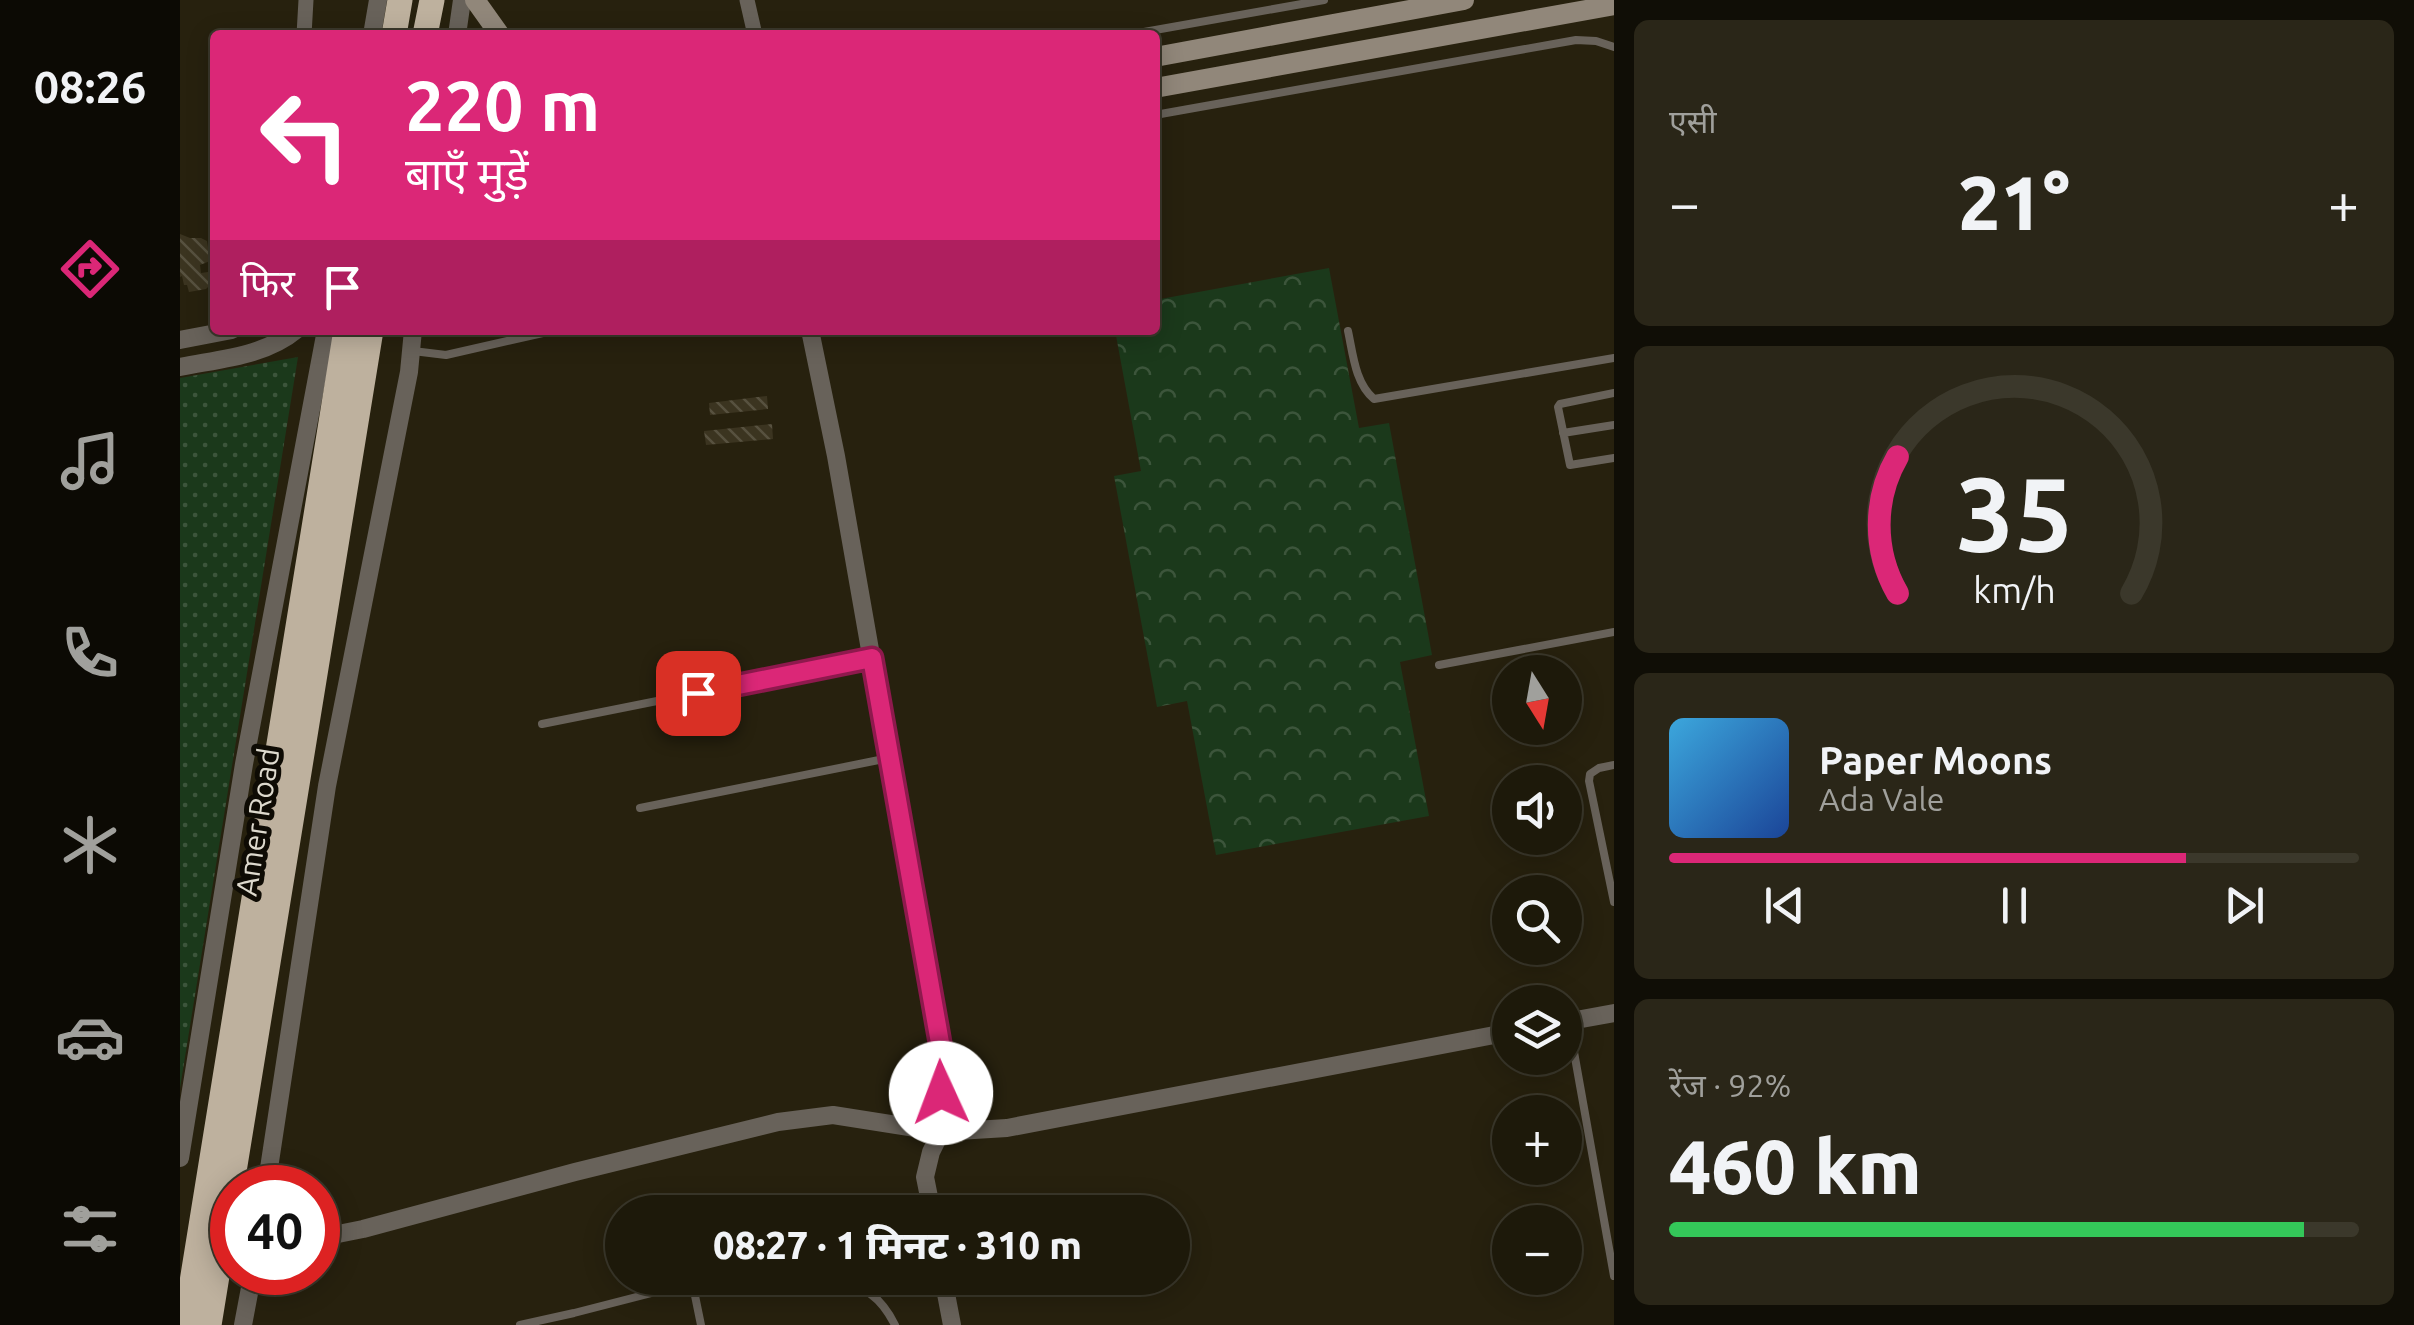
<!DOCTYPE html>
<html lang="hi">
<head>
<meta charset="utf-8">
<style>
  :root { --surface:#1d190a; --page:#2a2618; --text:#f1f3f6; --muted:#a0a09c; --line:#3b382b; --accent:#db2777 }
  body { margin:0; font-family:Ubuntu,"Noto Sans Devanagari",sans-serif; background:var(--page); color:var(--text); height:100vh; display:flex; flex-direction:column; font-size:38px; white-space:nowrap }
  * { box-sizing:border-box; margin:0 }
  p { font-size:32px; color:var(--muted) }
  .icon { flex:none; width:55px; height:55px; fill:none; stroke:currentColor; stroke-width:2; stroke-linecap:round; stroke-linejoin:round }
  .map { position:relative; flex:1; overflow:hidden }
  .details { display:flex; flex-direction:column; gap:20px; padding:20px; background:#100e06; width:800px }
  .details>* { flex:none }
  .banner { position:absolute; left:30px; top:30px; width:950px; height:305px; border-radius:10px; box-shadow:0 5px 25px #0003,0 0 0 2px var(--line); background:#db2777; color:#fff; overflow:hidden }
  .needle { width:65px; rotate:169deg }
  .tools { position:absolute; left:1312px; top:655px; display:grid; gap:20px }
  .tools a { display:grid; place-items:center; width:90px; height:90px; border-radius:50%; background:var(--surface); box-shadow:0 5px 25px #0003,0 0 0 2px var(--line); font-size:50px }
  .speed { position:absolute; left:30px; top:1165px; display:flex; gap:20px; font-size:50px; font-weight:700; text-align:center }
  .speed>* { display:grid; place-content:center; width:130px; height:130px; border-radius:50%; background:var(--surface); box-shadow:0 5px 25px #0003,0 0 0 2px var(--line); line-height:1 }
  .speed .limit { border:15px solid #d22; background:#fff; color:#111 }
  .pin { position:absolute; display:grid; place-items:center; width:85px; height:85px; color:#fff; margin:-42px; border-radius:20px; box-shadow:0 5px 15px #0006 }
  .me { position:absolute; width:110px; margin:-55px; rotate:358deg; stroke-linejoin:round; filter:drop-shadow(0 0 8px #0008) }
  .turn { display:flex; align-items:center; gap:35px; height:210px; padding:0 30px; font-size:45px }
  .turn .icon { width:130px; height:130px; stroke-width:2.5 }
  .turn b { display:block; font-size:70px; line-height:85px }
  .then { display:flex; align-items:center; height:95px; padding:0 30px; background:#0003; gap:20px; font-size:38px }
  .big { font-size:75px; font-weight:800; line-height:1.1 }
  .details .widget { flex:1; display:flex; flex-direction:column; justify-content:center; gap:15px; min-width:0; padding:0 35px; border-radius:15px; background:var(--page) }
  .details .dial { align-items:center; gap:0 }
  .dial svg { height:260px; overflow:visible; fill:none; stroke:var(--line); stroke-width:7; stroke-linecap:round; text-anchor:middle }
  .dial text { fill:var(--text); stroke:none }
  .song { display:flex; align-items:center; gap:30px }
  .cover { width:120px; height:120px; border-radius:15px; background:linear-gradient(135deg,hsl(200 70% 55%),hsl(220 70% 35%)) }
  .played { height:10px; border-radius:5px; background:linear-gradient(90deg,var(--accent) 75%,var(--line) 75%) }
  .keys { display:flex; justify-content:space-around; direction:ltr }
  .heat { display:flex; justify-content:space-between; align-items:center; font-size:55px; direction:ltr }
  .charge { height:15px; border-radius:8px; background:linear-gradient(90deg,#34c759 92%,var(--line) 0) }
  .trip { position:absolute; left:425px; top:1195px; width:585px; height:100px; border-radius:50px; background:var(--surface); box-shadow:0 5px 25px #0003,0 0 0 2px var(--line); font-weight:800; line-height:100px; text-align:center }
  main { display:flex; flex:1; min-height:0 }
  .menu { display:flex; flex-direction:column; width:180px; justify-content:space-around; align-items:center; background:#0c0a04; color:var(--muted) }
  .menu .icon { width:70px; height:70px }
  .menu .selected { color:var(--accent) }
  .menu b { font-size:45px; color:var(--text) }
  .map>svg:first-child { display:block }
</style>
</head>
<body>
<main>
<nav class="menu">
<b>08:26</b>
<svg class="icon selected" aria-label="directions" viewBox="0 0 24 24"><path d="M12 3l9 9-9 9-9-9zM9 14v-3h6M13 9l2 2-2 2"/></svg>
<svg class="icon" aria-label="music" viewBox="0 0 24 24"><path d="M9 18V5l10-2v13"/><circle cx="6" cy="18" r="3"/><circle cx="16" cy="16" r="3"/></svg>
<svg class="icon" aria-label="phone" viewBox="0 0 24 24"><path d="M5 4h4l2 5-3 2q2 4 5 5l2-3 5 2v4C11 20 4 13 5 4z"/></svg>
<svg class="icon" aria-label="climate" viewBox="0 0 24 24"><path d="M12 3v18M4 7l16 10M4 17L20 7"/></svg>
<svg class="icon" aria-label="car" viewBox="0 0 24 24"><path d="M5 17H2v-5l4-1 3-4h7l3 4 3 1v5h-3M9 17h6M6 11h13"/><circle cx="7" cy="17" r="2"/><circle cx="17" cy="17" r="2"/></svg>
<svg class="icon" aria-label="filters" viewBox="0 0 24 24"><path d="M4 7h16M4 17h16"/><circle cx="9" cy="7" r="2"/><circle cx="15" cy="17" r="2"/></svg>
</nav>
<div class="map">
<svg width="1434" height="1325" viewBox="0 0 1434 1325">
  <defs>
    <pattern id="grass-dots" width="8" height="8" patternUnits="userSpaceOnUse" patternTransform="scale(2.5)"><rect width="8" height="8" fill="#1b391b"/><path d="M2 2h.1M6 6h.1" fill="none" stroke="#3c553b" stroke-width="1.8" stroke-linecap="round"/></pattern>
    <pattern id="forest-crowns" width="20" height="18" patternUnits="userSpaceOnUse" patternTransform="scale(2.5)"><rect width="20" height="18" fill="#1b391b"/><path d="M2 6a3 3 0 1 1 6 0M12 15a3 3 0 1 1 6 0" fill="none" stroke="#3c553b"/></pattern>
    <pattern id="building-back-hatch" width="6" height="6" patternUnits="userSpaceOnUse" patternTransform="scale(2.5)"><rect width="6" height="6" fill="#3b3420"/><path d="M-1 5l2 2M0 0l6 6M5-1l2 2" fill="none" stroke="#57513f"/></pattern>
  </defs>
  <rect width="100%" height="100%" fill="#27210e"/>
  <!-- grass -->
  <path fill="url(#grass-dots)" d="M118 357 0 1088V378Z"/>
  <!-- forest -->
  <path fill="url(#forest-crowns)" d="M1149 268 1179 428 1209 423 1252 655 1220 662 1249 816 1036 855 1007 701 977 707 934 476 961 471 935 330H975V300Z"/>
  <!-- building -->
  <path fill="url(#building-back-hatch)" d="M0 234 10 238H21L27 241 30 261 20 265 21 273 28 272 30 285 26 289 9 292 7 285H4L2 276 0 277Z
    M587 396 588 409 530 415 529 403Z
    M592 424 593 439 526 445 524 431Z"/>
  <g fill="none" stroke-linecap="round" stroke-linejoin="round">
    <!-- service -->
    <path stroke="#68625a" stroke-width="8" d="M947 35 1144 0
      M975 115 1396 40 1416 41 1434 47
      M1168 331C1173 354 1175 383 1194 399L1434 358
      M233 351 266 355 376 330
      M1434 393 1380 404 1378 407 1390 465 1434 458
      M1383 433 1434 425
      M1259 665 1434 632
      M362 724 692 658
      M1434 765 1419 768 1410 774 1409 781 1434 902
      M460 808 709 758
      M1389 1024 1434 1276
      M655 1278C686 1289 700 1295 715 1325
      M512 1281 521 1325
      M340 1325 394 1313 530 1278"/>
    <!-- minor -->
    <path stroke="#68625a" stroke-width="15" d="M567 0 575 35
      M124 35 126 0"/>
    <!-- tertiary -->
    <path stroke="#68625a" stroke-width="18" d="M192 35 198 0
      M277 35 282 0
      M630 330 656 456 761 1054V1132L751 1152 745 1177 752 1212
      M0 340 52 330
      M0 367C39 359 85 356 116 330
      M1385 1022 1434 1013
      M0 1158 64 764 146 330
      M86 1188 147 786 229 372 233 330
      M138 1238 183 1229 395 1172 598 1122 653 1115 761 1132 827 1128 1330 1032
      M763 1278 772 1325
      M63 1325 73 1272"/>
    <!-- secondary -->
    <path stroke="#91877a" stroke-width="20" d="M295 0 320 35
      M975 57 1284 0
      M975 88 1434 5"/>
    <!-- trunk -->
    <path stroke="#beb19e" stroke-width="25" d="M214 35 220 0
      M245 35 252 0
      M5 1325 166 330
      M29 1325 191 330"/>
  </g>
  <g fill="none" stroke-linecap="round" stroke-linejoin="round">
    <defs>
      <path id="route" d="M518 693 692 658 762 1054 761 1093"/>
    </defs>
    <!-- route casing -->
    <use href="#route" stroke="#8e194d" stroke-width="25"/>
    <!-- route -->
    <use href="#route" stroke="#db2777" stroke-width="18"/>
  </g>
  <g text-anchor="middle" stroke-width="10" stroke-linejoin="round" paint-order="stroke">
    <!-- street labels -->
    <g font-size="30" fill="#ddd9cd" stroke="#0e0b04">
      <text transform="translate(78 822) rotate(-81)" y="10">Amer Road</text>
    </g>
  </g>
</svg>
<div class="tools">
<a><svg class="needle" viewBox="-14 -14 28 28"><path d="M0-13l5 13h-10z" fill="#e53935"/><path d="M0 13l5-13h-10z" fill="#a0a09c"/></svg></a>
<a><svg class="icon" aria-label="sound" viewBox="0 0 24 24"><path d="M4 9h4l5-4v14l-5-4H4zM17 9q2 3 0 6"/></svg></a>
<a><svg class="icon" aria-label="search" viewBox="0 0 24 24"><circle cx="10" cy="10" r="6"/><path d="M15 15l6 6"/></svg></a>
<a><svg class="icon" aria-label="layers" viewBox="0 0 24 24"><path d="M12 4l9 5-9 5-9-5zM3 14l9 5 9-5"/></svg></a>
<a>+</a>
<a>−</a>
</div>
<div class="speed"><div class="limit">40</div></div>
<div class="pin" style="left:518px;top:693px;background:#d93025"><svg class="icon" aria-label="arrive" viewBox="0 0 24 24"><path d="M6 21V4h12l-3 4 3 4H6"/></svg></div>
<svg class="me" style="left:761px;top:1093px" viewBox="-20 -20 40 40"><circle r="19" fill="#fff"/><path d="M0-13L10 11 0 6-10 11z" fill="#db2777"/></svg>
<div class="trip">08:27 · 1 मिनट · 310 m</div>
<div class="banner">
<div class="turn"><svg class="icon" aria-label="left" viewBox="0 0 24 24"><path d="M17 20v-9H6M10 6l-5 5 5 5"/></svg><div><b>220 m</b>बाएँ मुड़ें</div></div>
<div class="then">फिर<svg class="icon" aria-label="arrive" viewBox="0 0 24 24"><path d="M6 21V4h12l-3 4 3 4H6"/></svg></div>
</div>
</div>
<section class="details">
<div class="widget"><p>एसी</p>
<div class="heat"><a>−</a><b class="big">21°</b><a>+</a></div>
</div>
<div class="widget dial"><svg viewBox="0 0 100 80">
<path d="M14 69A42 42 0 1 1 86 69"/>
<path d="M14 69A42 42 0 0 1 14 27" stroke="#db2777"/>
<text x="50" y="56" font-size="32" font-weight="700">35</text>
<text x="50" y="72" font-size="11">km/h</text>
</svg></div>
<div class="widget">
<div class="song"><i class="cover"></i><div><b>Paper Moons</b><p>Ada Vale</p></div></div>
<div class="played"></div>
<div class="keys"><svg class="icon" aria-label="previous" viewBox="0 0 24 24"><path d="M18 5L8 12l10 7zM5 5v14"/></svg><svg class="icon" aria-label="pause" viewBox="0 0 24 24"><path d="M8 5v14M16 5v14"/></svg><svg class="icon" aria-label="next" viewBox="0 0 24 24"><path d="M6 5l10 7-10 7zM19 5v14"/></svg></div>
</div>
<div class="widget"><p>रेंज · 92%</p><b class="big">460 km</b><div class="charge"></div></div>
</section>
</main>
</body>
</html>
